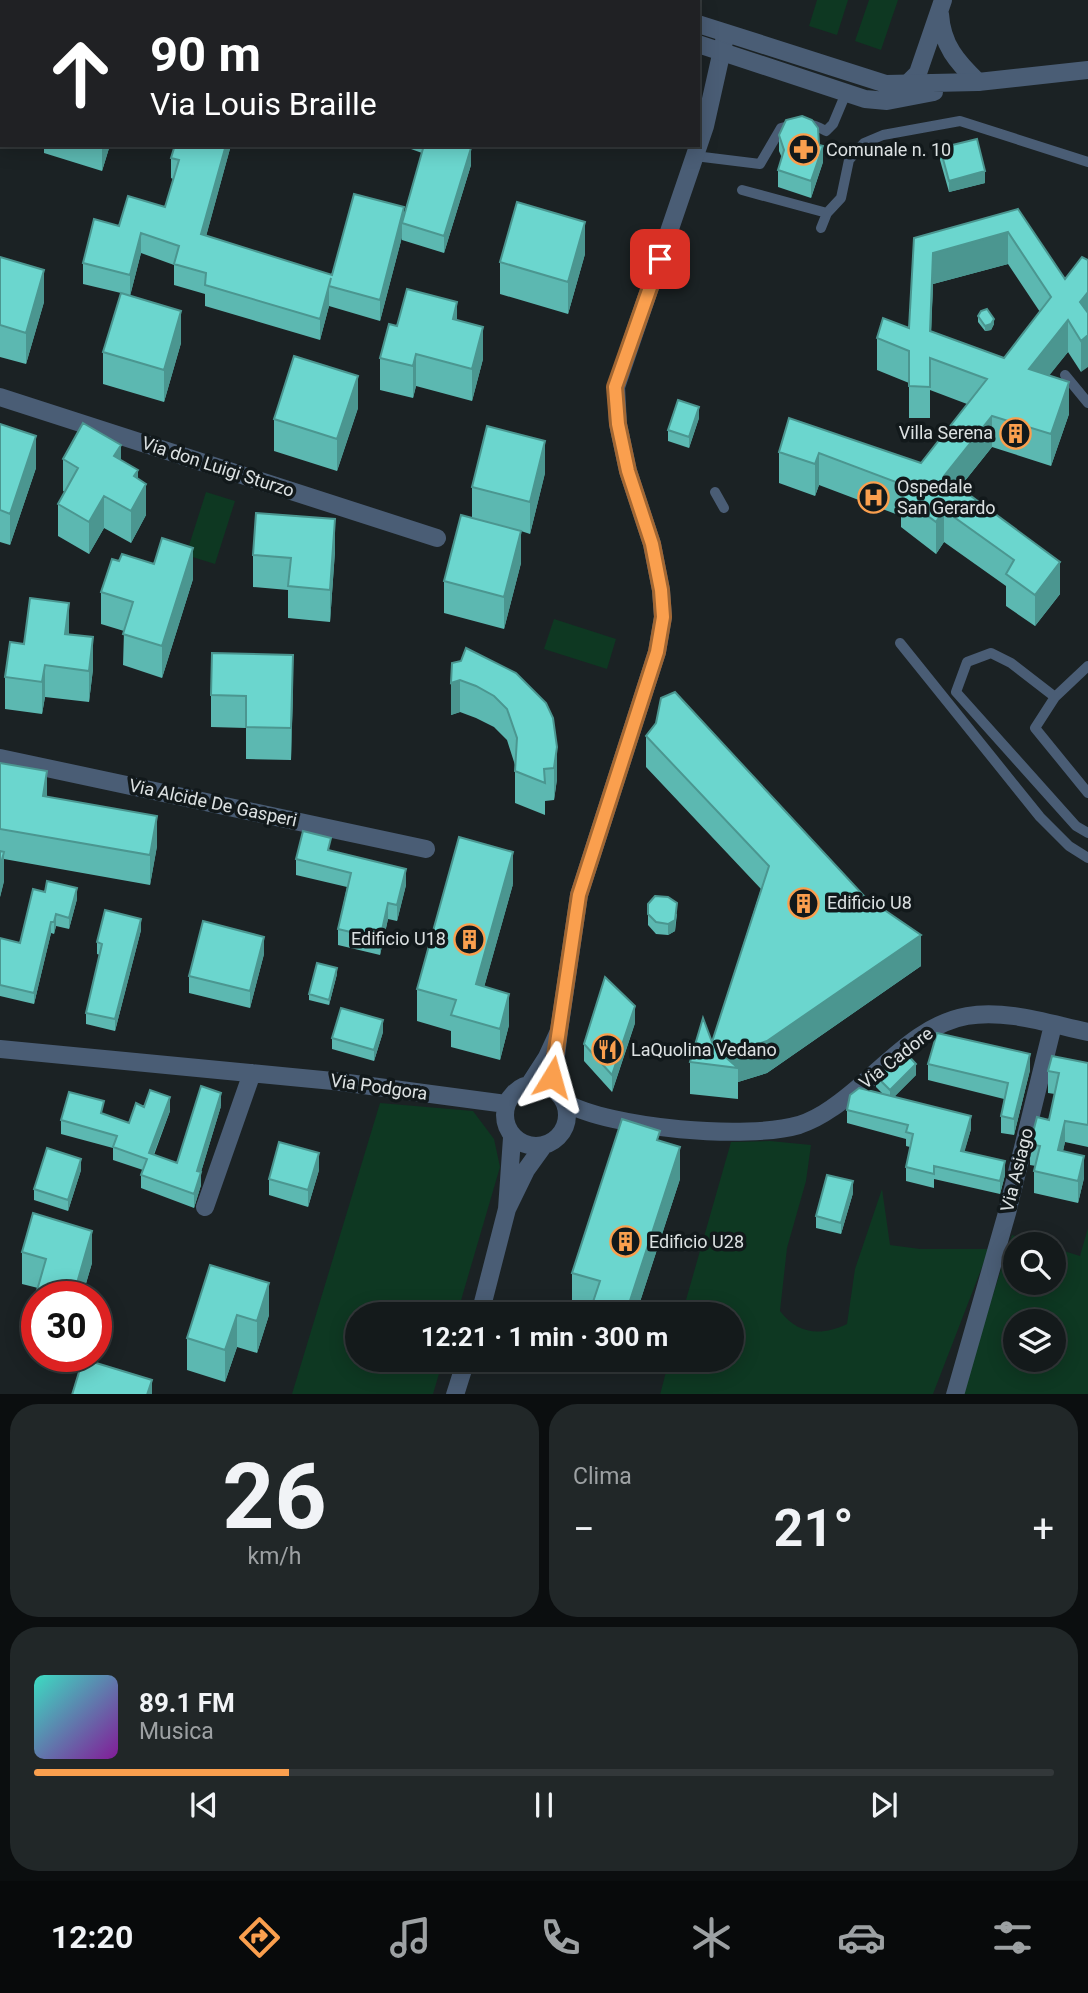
<!DOCTYPE html>
<html lang="it">
<head>
<meta charset="utf-8">
<style>
  :root { --surface:#141a1b; --page:#212728; --text:#f1f3f6; --muted:#9da1a3; --line:#33383a; --accent:#fa9f4e }
  body { margin:0; font-family:Roboto,sans-serif; background:var(--page); color:var(--text); height:100vh; display:flex; flex-direction:column; font-size:26px; white-space:nowrap }
  * { box-sizing:border-box; margin:0 }
  p { font-size:23px; color:var(--muted) }
  .icon { flex:none; width:38px; height:38px; fill:none; stroke:currentColor; stroke-width:2; stroke-linecap:round; stroke-linejoin:round }
  .map { position:relative; height:1394px; overflow:hidden }
  .drawer { display:flex; flex-direction:column; gap:10px; padding:10px; background:#0b0e0f; flex:1 }
  .drawer>* { flex:none }
  .banner { position:absolute; left:0px; top:0px; width:700px; height:147px; box-shadow:0 4px 18px #0003,0 0 0 2px var(--line); background:#202124; color:#fff; overflow:hidden }
  .tools { position:absolute; left:1003px; top:1232px; display:grid; gap:14px }
  .tools a { display:grid; place-items:center; width:63px; height:63px; border-radius:50%; background:var(--surface); box-shadow:0 4px 18px #0003,0 0 0 2px var(--line); font-size:35px }
  .speed { position:absolute; left:21px; top:1281px; display:flex; gap:14px; font-size:35px; font-weight:700; text-align:center }
  .speed>* { display:grid; place-content:center; width:91px; height:91px; border-radius:50%; background:var(--surface); box-shadow:0 4px 18px #0003,0 0 0 2px var(--line); line-height:1 }
  .speed .limit { border:10px solid #d22; background:#fff; color:#111 }
  .pin { position:absolute; display:grid; place-items:center; width:60px; height:60px; color:#fff; margin:-30px; border-radius:14px; box-shadow:0 4px 10px #0006 }
  .me { position:absolute; width:77px; margin:-38px; rotate:8deg; stroke-linejoin:round; filter:drop-shadow(0 0 5px #0008) }
  .turn { display:flex; align-items:center; gap:24px; height:147px; padding:0 35px; font-size:32px }
  .turn .icon { width:91px; height:91px; stroke-width:2.5 }
  .turn b { display:block; font-size:49px; line-height:60px }
  .big { font-size:52px; font-weight:700; line-height:1.1 }
  .drawer .widget { flex:1; display:flex; flex-direction:column; justify-content:center; gap:10px; min-width:0; padding:0 24px; border-radius:28px; background:var(--page) }
  .drawer .dial { align-items:center; gap:0 }
  .dial b { font-size:91px; line-height:1 }
  .song { display:flex; align-items:center; gap:21px }
  .cover { width:84px; height:84px; border-radius:10px; background:linear-gradient(135deg,hsl(170 70% 55%),hsl(290 70% 35%)) }
  .played { height:7px; border-radius:4px; background:linear-gradient(90deg,var(--accent) 25%,var(--line) 25%) }
  .keys { display:flex; justify-content:space-around; direction:ltr }
  .heat { display:flex; justify-content:space-between; align-items:center; font-size:38px; direction:ltr }
  .drawer .tiles { flex:1; display:grid; gap:10px; grid-template-columns:1fr 1fr }
  .widget:last-child { grid-column:span 2 }
  .trip { position:absolute; left:345px; top:1302px; width:399px; height:70px; border-radius:35px; background:var(--surface); box-shadow:0 4px 18px #0003,0 0 0 2px var(--line); font-weight:700; line-height:70px; text-align:center }
  .dock { display:flex; height:112px; justify-content:space-around; align-items:center; background:#080a0b; color:var(--muted) }
  .dock .icon { width:49px; height:49px }
  .dock .on { color:var(--accent) }
  .dock b { font-size:32px; color:var(--text) }
  .map>svg:first-child { display:block }
</style>
</head>
<body>
<div class="map">
<svg width="1088" height="1395" viewBox="0 0 1088 1395">
  <rect width="100%" height="100%" fill="#1b2224"/>
  <!-- green -->
  <path fill="#0e3822" fill-rule="evenodd" d="M817 0H848L837 35 809 26Z
    M869 0H898L881 50 855 41Z
    M206 492 235 501 215 564 186 555Z
    M554 619 616 639 607 669 544 649Z
    M380 1103 473 1111 494 1139 500 1167 457 1314H357V1360H443L433 1394H292Z
    M770 1141 811 1145 806 1181 787 1248 780 1311C798 1335 822 1336 847 1324L855 1269 882 1189 890 1245 920 1249H989L933 1394 660 1395 669 1360H732V1314H682L731 1142Z
    M1088 1228V1394L961 1395 1012 1235 1042 1244H1015V1283H1054V1248L1080 1256ZM1015 1321H1054V1360H1015Z"/>
  <g fill="none" stroke-linecap="round" stroke-linejoin="round">
    <!-- service -->
    <path stroke="#4a5d75" stroke-width="10" d="M695 156 760 164 781 128C800 123 809 121 826 131L833 124 846 93
      M742 190 827 213
      M821 228 827 213 841 198 849 160 864 143 883 135 960 121 1088 162
      M1065 375 1088 403
      M715 492 724 508
      M900 643 1040 817 1069 846 1088 858
      M1088 666 1055 697 1035 728 1088 793
      M1055 697 1011 663 991 653 967 662 956 692 1076 826 1088 833"/>
    <!-- minor -->
    <path stroke="#4a5d75" stroke-width="18" d="M30 2 31 0
      M940 14C942 45 957 62 978 82
      M906 85 918 73 943 0
      M0 102 2 96
      M0 397 437 538
      M0 758 426 849
      M559 1031 579 895 657 652 663 617 661 590 652 544 628 471 618 424 616 387 705 126 725 37
      M0 1049 333 1081 506 1104
      M505 1115a31 31 0 1 1 62 0a31 31 0 1 1-62 0Z
      M529 1085 547 1057 559 1031 552 1089
      M564 1102C611 1129 748 1140 799 1125 811 1121 822 1115 832 1108 876 1079 914 1025 967 1016 1006 1009 1050 1024 1088 1032
      M512 1138 507 1209 526 1170 544 1145
      M205 1207 252 1073
      M480 1314 507 1209
      M455 1395 466 1360
      M955 1395 1007 1213 1053 1025"/>
    <!-- tertiary -->
    <path stroke="#4a5d75" stroke-width="18" d="M567 0 573 2
      M631 0 636 2
      M698 24 886 84 978 82 1088 70
      M698 44 865 99 887 101 934 92"/>
  </g>
  <!-- wall -->
  <path fill="#5cb8b1" fill-rule="evenodd" d="M74 0H139L138 2H74Z
    M779 135 819 145 823 162 811 198 778 187V170L782 158 779 151Z
    M44 145H110L102 171 44 153Z
    M175 145H231L206 236 332 275 404 214 422 153 400 145H461L471 165 444 253 402 240V237L380 321 329 306 320 340 205 306V294L174 285V265L141 253 130 296 181 343 164 402 103 384V352L121 293 83 284V263L119 226 165 207 173 179 171 178V158Z
    M940 148 985 183 949 192 940 160Z
    M1018 209 1065 279 1082 257 1081 372 1068 352 1049 375 1069 414 1051 466 992 447 960 487 1060 594 1035 626 1006 606V586L944 542 936 554 901 527V516L819 485 815 496 779 483V452L789 418 921 463 967 404 930 390V418H909V383L877 370V338L909 328 914 238ZM1008 264 1040 312 1004 358 931 331 933 284Z
    M585 254 568 314 500 294V262Z
    M0 257 44 302 26 364 0 357Z
    M978 316 994 324 991 330 985 331 978 322Z
    M457 320 483 359 472 401 416 386 413 398 380 390V358L397 326Z
    M358 408 337 471 274 451V419Z
    M699 418 689 448 668 441V430Z
    M0 424 36 468 10 545 0 542Z
    M63 459 121 460 138 478 146 515 131 543 104 528 89 554 58 536V504L65 492 63 491Z
    M545 473 530 534 521 531V563L504 629 444 613V581L472 518V487Z
    M335 551 330 622 288 618V590L253 587V555Z
    M119 561 193 579 162 678 123 665 124 631 101 624V592Z
    M69 634 93 669 89 702 45 697 42 714 5 709V677L24 644Z
    M452 663 546 703 557 779 554 800 545 801V815L515 803V765L507 740 494 727 476 718 460 712 451 715Z
    M293 687 291 760 246 759V728L211 727V695Z
    M646 736 921 966 767 1073 738 1082V1099L690 1094V1062L712 1042 761 889 646 767Z
    M0 763 47 797 157 846 150 885 4 859V881L0 897Z
    M331 851 406 885 397 921 388 919 380 955 338 945V929L347 887 296 875V859Z
    M513 884 484 987 509 1025 500 1060 451 1047V1031L417 1021V989Z
    M77 899 69 929 56 926 54 934 51 933 34 1004 0 996V938L20 943Z
    M648 904 677 914 675 931 668 935 656 934 648 925Z
    M141 930 115 1031 86 1024V1013L100 955 97 954V942Z
    M264 954 250 1008 189 993V976Z
    M337 974 329 1005 309 1000V994Z
    M635 1023 612 1092 584 1061V1044Z
    M383 1032 374 1061 332 1049V1038Z
    M1088 1063V1147L1065 1142 1063 1151 1084 1178 1078 1203 1034 1193V1171L1036 1166 1030 1165V1144L1049 1120 1055 1094 1048 1093V1071Z
    M928 1064 1030 1070 1014 1135 1001 1133V1116L1004 1099 928 1080Z
    M916 1075 894 1097 971 1129 964 1152 1005 1175 1000 1194 934 1179V1188L906 1181V1167L910 1147 906 1146V1139L847 1123V1110L883 1094 876 1087V1076Z
    M221 1106 201 1172V1185L194 1208 141 1188V1175L143 1170 113 1160V1148L61 1134V1120L104 1114 129 1123 144 1107 170 1111 154 1155 177 1163Z
    M660 1141 680 1179 636 1314H589L591 1310 572 1304V1273Z
    M81 1170 68 1211 34 1200V1189Z
    M319 1170 308 1207 269 1195V1179Z
    M853 1193 841 1234 816 1228V1216Z
    M22 1252 92 1263 82 1297H37V1326L36 1294 38 1288 22 1284Z
    M210 1265 269 1315 257 1353 237 1347 225 1382 187 1370V1338Z"/>
  <!-- shaded-wall -->
  <path fill="#4b9690" d="M102 145H110L102 171Z
    M226 145H231L201 255V234Z
    M823 146V162L811 198V181Z
    M471 148V165L444 253V236Z
    M985 171V183L949 192V181Z
    M404 207V224L402 223V237L380 321V300Z
    M585 222V254L568 314V282Z
    M1008 232V264L933 284 930 363 933 253Z
    M141 233V253L130 296V275Z
    M44 270V302L26 364V333Z
    M329 286V306L320 340V319Z
    M1088 292V324L1080 302Z
    M457 302V334L453 319Z
    M181 311V343L164 402V370Z
    M994 319V324L991 330 985 331V326Z
    M1068 320V352L1029 401V369Z
    M483 327V359L472 401V369Z
    M1088 335V367L1081 372V341Z
    M416 354V386L413 398V366Z
    M358 376V408L337 471V439Z
    M1069 382V414L1051 466V434Z
    M699 407V418L689 448V437Z
    M992 416V447L944 507V476Z
    M36 436V468L10 545V514Z
    M545 441V473L530 534V502Z
    M121 445V477L114 456Z
    M819 453V485L815 496V464Z
    M138 470V499L146 484V515L131 543V511L134 476Z
    M104 496V528L89 554V522Z
    M944 510V542L936 554V522Z
    M335 519V551L330 622V590Z
    M521 531V563L504 629V597Z
    M193 548V579L162 678V646Z
    M1060 562V594L1035 626V595Z
    M69 603V634H65Z
    M93 637V669L89 702V671Z
    M293 655V687L291 760V728Z
    M45 665V697L42 714V682Z
    M460 680V712L451 715V683Z
    M557 747V779L554 800V768Z
    M47 771V801L43 796Z
    M157 816V846L150 885V855Z
    M4 852V881L0 897V867Z
    M513 852V884L476 1016V984Z
    M406 869V885L397 921V905Z
    M77 888V899L69 929V918Z
    M388 903V919L380 955V939Z
    M677 903 675 931 668 935V924Z
    M56 914V926L54 934V922Z
    M141 919V930L115 1031V1019Z
    M51 922V933L34 1004V993Z
    M921 935V966L767 1073 738 1082V1068L723 1055Z
    M264 937V954L250 1008V991Z
    M337 968V974L329 1005V1000Z
    M509 994V1025L500 1060V1029Z
    M635 1006V1023L612 1092V1075Z
    M383 1020V1032L374 1061V1050Z
    M1030 1054V1070L1014 1135V1119Z
    M916 1064V1075L890 1101V1090Z
    M221 1093V1106L201 1172V1185L194 1208V1194L197 1171Z
    M170 1097V1111L149 1166V1153Z
    M971 1116V1129L961 1164V1151Z
    M1065 1121V1142L1058 1172V1150Z
    M680 1147V1179L636 1314H626Z
    M319 1153V1170L308 1207V1190Z
    M1084 1156V1178L1078 1203V1181Z
    M81 1159V1170L68 1211V1200Z
    M1005 1161V1175L1000 1194V1181Z
    M853 1181V1193L841 1234V1223Z
    M92 1231V1263L82 1297H73Z
    M269 1283V1315L257 1353V1321Z
    M237 1315V1347L225 1382V1350Z
    M152 1380V1395H147Z"/>
  <!-- building -->
  <path fill="#6bd6ce" stroke="#4b9690" stroke-width="2" fill-rule="evenodd" d="M91 0H130L129 2H97Z
    M243 0H289V2H242Z
    M417 0H448L453 2H417Z
    M802 116 812 120 818 128 819 145 823 146 811 181 778 170 784 150 779 135 786 120Z
    M977 139 985 171 949 181 940 148Z
    M175 145H226L201 234 332 275 354 194 404 207 380 300 329 286 331 278 320 319 205 285 206 273 174 264 179 246 141 233 130 275 83 263 94 219 119 226 128 196 165 207 179 160 171 158Z
    M424 145H461L471 148 444 236 402 223Z
    M517 202 585 222 568 282 500 262Z
    M1018 209 1065 279 1082 257 1088 260V292L1080 302 1088 313V335L1081 341 1068 320 1029 369 1069 382 1051 434 992 416 944 476 1060 562 1035 595 1006 574 1014 560 944 510 936 522 901 496 904 485 819 453 815 464 779 452 789 418 921 463 987 379 930 358V387L909 386V351L877 338 883 318 909 328 914 238ZM1008 232 1051 297 1004 358 930 331 933 253Z
    M0 257 44 270 26 333 0 325Z
    M407 289 457 302 453 319 483 327 472 369 416 354 413 366 380 358 389 324 397 326Z
    M121 293 181 311 164 370 103 352Z
    M987 309 994 319 991 324 985 326 978 316 981 311Z
    M294 356 358 376 337 439 274 419Z
    M678 400 699 407 689 437 668 430Z
    M83 423 121 445 114 456 138 470 134 476 146 484 131 511 104 496 89 522 58 504 78 468 63 459Z
    M0 424 36 436 10 514 0 510Z
    M487 426 545 441 530 502 472 487Z
    M256 513 335 519 330 590 288 586 291 558 253 555Z
    M461 515 521 531 504 597 444 581Z
    M162 538 193 548 162 646 123 634 133 602 101 592 112 559 119 561 122 554 154 564Z
    M30 598 69 603 65 634 93 637 89 671 45 665 42 682 5 677 10 642 24 644Z
    M466 648 516 673 546 703 553 718 557 747 554 768 544 769 545 783 515 771 517 738 507 709 494 696 476 686 460 680 451 683 452 663 461 661Z
    M212 653 293 655 291 728 246 727V696L211 695Z
    M675 692 864 896 921 935 767 1041 723 1055 738 1068 690 1062 703 1018 712 1042 769 866 646 736 656 723 661 698Z
    M0 763 47 771 43 796 157 816 150 855 0 829Z
    M303 831 331 838 328 850 406 869 397 905 388 903 380 939 338 929 351 873 296 859Z
    M459 837 513 852 476 984 509 994 500 1029 451 1015 456 1000 417 989Z
    M0 851 4 852 0 867Z
    M47 881 77 888 69 918 56 914 54 922H51L34 993 0 985V938L20 943 33 889 45 892Z
    M655 896 668 897 677 903 675 920 668 924 656 922 648 914V904Z
    M105 910 141 919 115 1019 86 1013 102 944 97 942Z
    M203 921 264 937 250 991 189 976Z
    M317 963 337 968 329 1000 309 994Z
    M605 977 635 1006 612 1075 584 1044Z
    M341 1008 383 1020 374 1050 332 1038Z
    M937 1033 1030 1054 1014 1119 1001 1116 1008 1083 928 1064Z
    M904 1051 916 1064 890 1090 876 1076Z
    M1052 1056 1088 1063V1125L1065 1121 1058 1150 1084 1156 1078 1181 1034 1171 1040 1146 1030 1144 1037 1117 1049 1120 1059 1073 1048 1071Z
    M201 1086 221 1093 197 1171 201 1172 194 1194 141 1175 147 1159 113 1147 117 1136 61 1120 69 1092 104 1101 101 1113 129 1123 136 1103 144 1107 150 1090 170 1097 149 1153 177 1163Z
    M859 1088 971 1116 961 1151 1005 1161 1000 1181 934 1166V1174L906 1167 913 1134 906 1132 908 1125 847 1110 850 1095Z
    M622 1119 660 1131 657 1140 680 1147 626 1313 610 1308 608 1314H589L600 1281 572 1273Z
    M279 1142 319 1153 308 1190 269 1179Z
    M47 1148 81 1159 68 1200 34 1189Z
    M827 1175 853 1181 841 1223 816 1216Z
    M33 1213 92 1231 73 1297H46L36 1294 46 1259 22 1252Z
    M210 1265 269 1283 257 1321 237 1315 225 1350 187 1338Z
    M83 1359 152 1380 147 1395H72Z"/>
  <g fill="none" stroke-linecap="round" stroke-linejoin="round">
    <defs>
      <path id="route" d="M552 1077 579 895 657 652 663 617 661 590 652 544 628 471 618 424 615 387 660 259"/>
    </defs>
    <!-- route casing -->
    <use href="#route" stroke="#a26733" stroke-width="18"/>
    <!-- route -->
    <use href="#route" stroke="#fa9f4e" stroke-width="12"/>
  </g>
  <!-- icons -->
  <defs>
    <symbol id="pharmacy-ring" viewBox="-11 -11 22 22"><circle r="9.5" fill="#12191b" stroke="#fa9f4e" stroke-width="1.5"/><path d="M-2-6h4v4h4v4h-4v4h-4v-4h-4v-4h4Z" fill="#fa9f4e"/></symbol>
    <symbol id="building-ring" viewBox="-11 -11 22 22"><circle r="9.5" fill="#12191b" stroke="#fa9f4e" stroke-width="1.5"/><path d="M-4-6H4V6H1V3H-1V6H-4ZM-2.5-4.3h1.7v1.8h-1.7ZM.8-4.3h1.7v1.8H.8ZM-2.5-1h1.7V.8h-1.7ZM.8-1h1.7V.8H.8Z" fill="#fa9f4e"/></symbol>
    <symbol id="hospital-ring" viewBox="-11 -11 22 22"><circle r="9.5" fill="#12191b" stroke="#fa9f4e" stroke-width="1.5"/><path d="M-5-5h3v3.5h4V-5h3V5h-3V1.5h-4V5h-3Z" fill="#fa9f4e"/></symbol>
    <symbol id="restaurant-ring" viewBox="-11 -11 22 22"><circle r="9.5" fill="#12191b" stroke="#fa9f4e" stroke-width="1.5"/><path d="M-5-6h1v4h1v-4h1v4h1v-4h1v5L-1.5 .5V6h-2V.5L-5-1ZM5-6V6H3V1.5H1.5Q1.5-4 5-6Z" fill="#fa9f4e"/></symbol>
  </defs>
  <g fill-rule="evenodd">
    <use href="#pharmacy-ring" x="786" y="132" width="35" height="35"/>
    <use href="#building-ring" x="998" y="416" width="35" height="35"/>
    <use href="#hospital-ring" x="856" y="480" width="35" height="35"/>
    <use href="#building-ring" x="786" y="886" width="35" height="35"/>
    <use href="#building-ring" x="452" y="922" width="35" height="35"/>
    <use href="#restaurant-ring" x="590" y="1032" width="35" height="35"/>
    <use href="#building-ring" x="608" y="1224" width="35" height="35"/>
  </g>
  <g text-anchor="middle" stroke-width="7" stroke-linejoin="round" paint-order="stroke">
    <!-- poi labels -->
    <g font-size="18" fill="#dce1e2" stroke="#12191b" text-anchor="start">
      <text x="826" y="156">Comunale n. 10</text>
      <text x="993" y="439" text-anchor="end">Villa Serena</text>
      <text x="897" y="493">Ospedale<tspan x="897" dy="21">San Gerardo</tspan></text>
      <text x="827" y="909">Edificio U8</text>
      <text x="446" y="945" text-anchor="end">Edificio U18</text>
      <text x="631" y="1056">LaQuolina Vedano</text>
      <text x="649" y="1248">Edificio U28</text>
    </g>
    <!-- street labels -->
    <g font-size="18" fill="#dce1e2" stroke="#12191b">
      <text transform="translate(218 467) rotate(18)" y="6">Via don Luigi Sturzo</text>
      <text transform="translate(213 803) rotate(12)" y="6">Via Alcide De Gasperi</text>
      <text transform="translate(896 1058) rotate(-38)" y="6">Via Cadore</text>
      <text transform="translate(379 1087) rotate(8)" y="6">Via Podgora</text>
      <text transform="translate(1017 1170) rotate(-76)" y="6">Via Asiago</text>
    </g>
  </g>
</svg>
<div class="tools">
<a><svg class="icon" aria-label="search" viewBox="0 0 24 24"><circle cx="10" cy="10" r="6"/><path d="M15 15l6 6"/></svg></a>
<a><svg class="icon" aria-label="layers" viewBox="0 0 24 24"><path d="M12 4l9 5-9 5-9-5zM3 14l9 5 9-5"/></svg></a>
</div>
<div class="speed"><div class="limit">30</div></div>
<div class="pin" style="left:660px;top:259px;background:#d93025"><svg class="icon" aria-label="arrive" viewBox="0 0 24 24"><path d="M6 21V4h12l-3 4 3 4H6"/></svg></div>
<svg class="me" style="left:552px;top:1077px" viewBox="-20 -20 40 40"><path d="M0-17L14 15 0 8-14 15z" fill="#fa9f4e" stroke="#fff" stroke-width="4"/></svg>
<div class="trip">12:21 · 1 min · 300 m</div>
<div class="banner">
<div class="turn"><svg class="icon" aria-label="ahead" viewBox="0 0 24 24"><path d="M12 20V5M6 11l6-6 6 6"/></svg><div><b>90 m</b>Via Louis Braille</div></div>
</div>
</div>
<section class="drawer">
<div class="tiles">
<div class="widget dial"><b>26</b><p>km/h</p></div>
<div class="widget"><p>Clima</p>
<div class="heat"><a>−</a><b class="big">21°</b><a>+</a></div>
</div>
<div class="widget">
<div class="song"><i class="cover"></i><div><b>89.1 FM</b><p>Musica</p></div></div>
<div class="played"></div>
<div class="keys"><svg class="icon" aria-label="previous" viewBox="0 0 24 24"><path d="M18 5L8 12l10 7zM5 5v14"/></svg><svg class="icon" aria-label="pause" viewBox="0 0 24 24"><path d="M8 5v14M16 5v14"/></svg><svg class="icon" aria-label="next" viewBox="0 0 24 24"><path d="M6 5l10 7-10 7zM19 5v14"/></svg></div>
</div>
</div>
</section>
<nav class="dock">
<b>12:20</b>
<svg class="icon on" aria-label="directions" viewBox="0 0 24 24"><path d="M12 3l9 9-9 9-9-9zM9 14v-3h6M13 9l2 2-2 2"/></svg>
<svg class="icon" aria-label="music" viewBox="0 0 24 24"><path d="M9 18V5l10-2v13"/><circle cx="6" cy="18" r="3"/><circle cx="16" cy="16" r="3"/></svg>
<svg class="icon" aria-label="phone" viewBox="0 0 24 24"><path d="M5 4h4l2 5-3 2q2 4 5 5l2-3 5 2v4C11 20 4 13 5 4z"/></svg>
<svg class="icon" aria-label="climate" viewBox="0 0 24 24"><path d="M12 3v18M4 7l16 10M4 17L20 7"/></svg>
<svg class="icon" aria-label="car" viewBox="0 0 24 24"><path d="M5 17H2v-5l4-1 3-4h7l3 4 3 1v5h-3M9 17h6M6 11h13"/><circle cx="7" cy="17" r="2"/><circle cx="17" cy="17" r="2"/></svg>
<svg class="icon" aria-label="filters" viewBox="0 0 24 24"><path d="M4 7h16M4 17h16"/><circle cx="9" cy="7" r="2"/><circle cx="15" cy="17" r="2"/></svg>
</nav>
</body>
</html>
